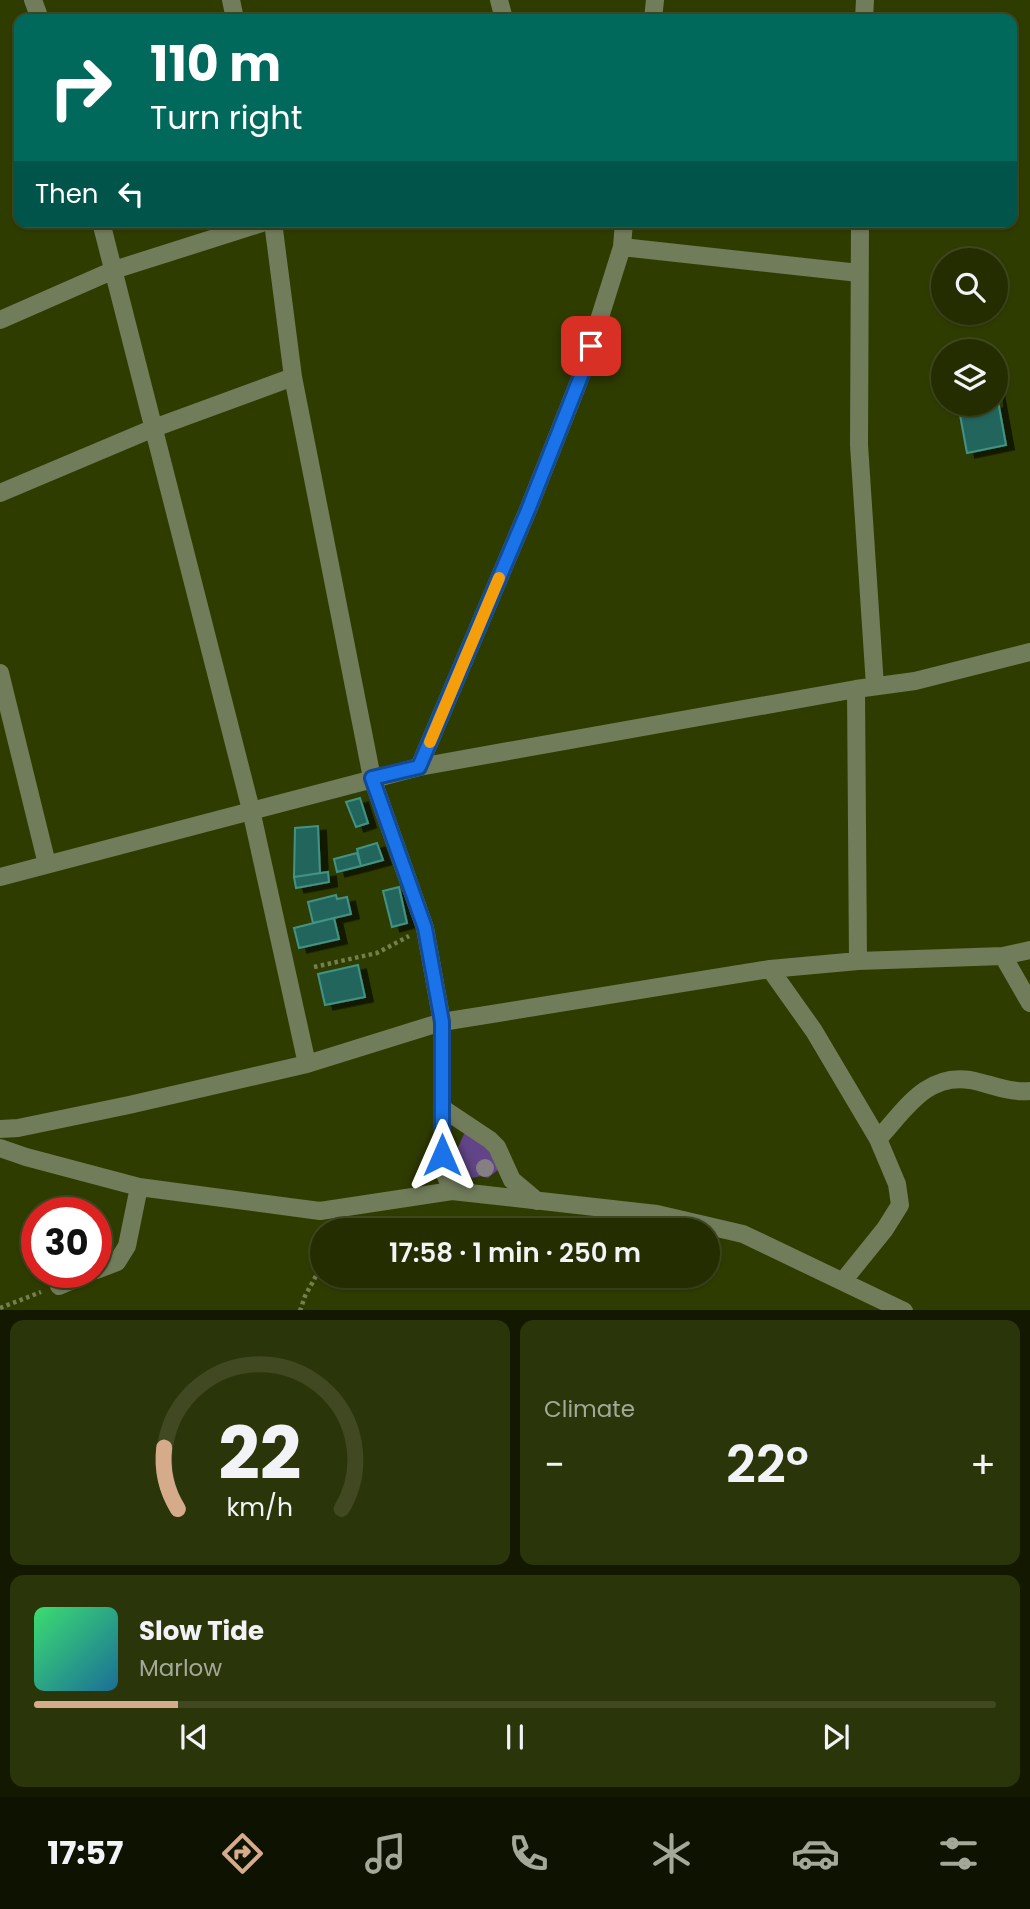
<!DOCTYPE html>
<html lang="en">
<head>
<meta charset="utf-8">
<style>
  :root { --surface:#232d00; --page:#2b350a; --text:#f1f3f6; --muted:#a3a899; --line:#404922; --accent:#d6ab8b }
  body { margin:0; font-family:Poppins,sans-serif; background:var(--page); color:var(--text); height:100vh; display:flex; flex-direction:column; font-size:26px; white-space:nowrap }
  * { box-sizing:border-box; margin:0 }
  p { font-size:23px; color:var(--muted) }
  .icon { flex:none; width:38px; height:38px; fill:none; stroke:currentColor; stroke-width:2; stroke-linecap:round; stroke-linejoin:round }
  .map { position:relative; height:1310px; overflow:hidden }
  .sheet { display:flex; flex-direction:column; gap:10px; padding:10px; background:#131900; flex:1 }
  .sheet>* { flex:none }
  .guide { position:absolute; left:14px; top:14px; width:1003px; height:214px; border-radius:14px; box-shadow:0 2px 5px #0004,0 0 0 2px var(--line); background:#00695c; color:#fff; overflow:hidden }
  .tools { position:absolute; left:931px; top:248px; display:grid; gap:14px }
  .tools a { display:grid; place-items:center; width:77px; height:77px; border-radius:50%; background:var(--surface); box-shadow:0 2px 5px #0004,0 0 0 2px var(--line); font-size:35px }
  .speed { position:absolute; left:21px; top:1197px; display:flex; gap:14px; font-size:35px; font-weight:700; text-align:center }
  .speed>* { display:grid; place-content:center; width:91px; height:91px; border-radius:50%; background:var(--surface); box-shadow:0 2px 5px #0004,0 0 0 2px var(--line); line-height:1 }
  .speed .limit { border:10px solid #d22; background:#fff; color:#111 }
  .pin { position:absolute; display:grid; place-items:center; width:60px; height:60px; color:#fff; margin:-30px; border-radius:14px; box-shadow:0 4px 10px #0006 }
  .me { position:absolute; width:77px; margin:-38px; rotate:0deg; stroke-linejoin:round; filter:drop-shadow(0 0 5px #0008) }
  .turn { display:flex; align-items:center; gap:24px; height:147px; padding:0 21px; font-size:32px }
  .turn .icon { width:91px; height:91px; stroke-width:2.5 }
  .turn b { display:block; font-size:49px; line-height:60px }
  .then { display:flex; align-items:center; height:66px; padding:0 21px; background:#0003; gap:14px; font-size:26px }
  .big { font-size:52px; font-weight:600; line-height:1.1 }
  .sheet .card { flex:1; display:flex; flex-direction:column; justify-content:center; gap:10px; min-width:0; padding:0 24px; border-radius:14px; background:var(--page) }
  .sheet .dial { align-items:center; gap:0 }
  .dial svg { height:182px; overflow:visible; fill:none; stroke:var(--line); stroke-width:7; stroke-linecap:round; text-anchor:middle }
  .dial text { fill:var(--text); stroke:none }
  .song { display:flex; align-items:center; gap:21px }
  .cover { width:84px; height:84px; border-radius:10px; background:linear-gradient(135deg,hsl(140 70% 55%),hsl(200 70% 35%)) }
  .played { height:7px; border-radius:4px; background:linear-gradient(90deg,var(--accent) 15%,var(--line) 15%) }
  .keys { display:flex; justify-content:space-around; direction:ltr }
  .heat { display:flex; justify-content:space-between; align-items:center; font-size:38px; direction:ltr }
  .sheet .tiles { flex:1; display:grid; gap:10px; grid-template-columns:1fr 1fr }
  .card:last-child { grid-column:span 2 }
  .trip { position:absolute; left:310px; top:1218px; width:410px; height:70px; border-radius:35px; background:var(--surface); box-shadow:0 2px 5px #0004,0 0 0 2px var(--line); font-weight:600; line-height:70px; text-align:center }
  .menu { display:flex; height:112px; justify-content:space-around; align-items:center; background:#0e1200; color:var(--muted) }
  .menu .icon { width:49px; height:49px }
  .menu .selected { color:var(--accent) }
  .menu b { font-size:32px; color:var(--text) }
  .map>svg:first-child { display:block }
</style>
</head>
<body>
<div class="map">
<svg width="1030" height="1311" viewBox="0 0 1030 1311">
  <defs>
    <filter id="shadow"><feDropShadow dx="8" dy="4.5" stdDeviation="0" flood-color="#0009"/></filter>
  </defs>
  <rect width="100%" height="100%" fill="#2f3c00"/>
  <!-- green -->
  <path fill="#624588" d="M464 1134C483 1133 491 1155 499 1169L488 1178 481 1176 472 1178 466 1170 453 1158Z"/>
  <!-- building -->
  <path fill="#23655c" stroke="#429386" stroke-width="2" filter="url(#shadow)" d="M988 346 989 352H957Z
    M996 390 1006 445 967 453 958 404H996Z
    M360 798 368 823 356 827 346 802Z
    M318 826 320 873 294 877 295 828Z
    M377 843 383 860 361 866 357 849Z
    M357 853 361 866 337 872 334 859Z
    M328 872 329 882 296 888 294 877Z
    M399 887 407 923 392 927 383 891Z
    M336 895 337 899 347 897 351 914 313 923 308 902Z
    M334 918 339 939 299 948 294 928Z
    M358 965 365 997 325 1005 318 974Z"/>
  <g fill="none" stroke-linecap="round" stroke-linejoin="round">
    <!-- path -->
    <path stroke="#737f4e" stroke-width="4.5" stroke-dasharray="3.5 3.5" stroke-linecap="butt" d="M314 967 377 953 409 936
      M0 1308 41 1292
      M300 1311 305 1296 322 1265"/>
    <!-- minor -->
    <path stroke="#717c5a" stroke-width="18" d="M33 0 40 19
      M231 0 235 19
      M499 0 504 19
      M653 19 655 0
      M864 19 865 0
      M101 222 251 810 307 1064
      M273 222 293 377 372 778 425 928 442 1022V1155L445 1174 452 1191
      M860 222 859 445 875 686
      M622 247 859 273
      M0 320 114 270 265 222
      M0 493 154 428 293 377
      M0 673 47 864
      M856 689 858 961
      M419 767 528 510 583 371 622 247 624 222
      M0 877 419 767 856 689 915 681 1030 652
      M1003 956 1030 1003
      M770 969 814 1031 878 1139 897 1184 900 1205 885 1229 843 1281
      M442 1108 490 1140 497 1147 512 1180 537 1201
      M0 1129 18 1128 129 1105 307 1064 442 1022 770 969 858 961 1003 956 1030 950
      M878 1139C905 1110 926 1073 970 1080 991 1084 1009 1093 1030 1091
      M0 1148 26 1157 139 1187 320 1211 452 1191 657 1214 743 1234 904 1311
      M96 1270 117 1262 127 1246 139 1187
      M59 1286 91 1272"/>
  </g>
  <!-- trees -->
  <circle fill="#857f84" cx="485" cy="1168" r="9"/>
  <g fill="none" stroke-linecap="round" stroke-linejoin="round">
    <defs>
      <path id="route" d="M442 1155V1022L425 928 372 778 419 767 528 510 583 371 591 346"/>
    </defs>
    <!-- route casing -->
    <use href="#route" stroke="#114b97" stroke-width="18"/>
    <!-- route -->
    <use href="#route" stroke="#1a73e8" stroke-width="12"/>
    <!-- slow -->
    <path stroke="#f59e0b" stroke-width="12" d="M430 742 499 578"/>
  </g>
</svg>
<div class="tools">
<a><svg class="icon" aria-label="search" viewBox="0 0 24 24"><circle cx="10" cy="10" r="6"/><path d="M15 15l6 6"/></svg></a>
<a><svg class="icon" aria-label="layers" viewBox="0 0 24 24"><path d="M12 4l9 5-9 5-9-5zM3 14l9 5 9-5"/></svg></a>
</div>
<div class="speed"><div class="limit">30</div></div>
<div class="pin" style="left:591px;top:346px;background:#d93025"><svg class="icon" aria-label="arrive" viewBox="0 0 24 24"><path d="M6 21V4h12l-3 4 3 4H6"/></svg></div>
<svg class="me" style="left:442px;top:1155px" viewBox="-20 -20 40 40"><path d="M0-17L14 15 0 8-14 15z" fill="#1a73e8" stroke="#fff" stroke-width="4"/></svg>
<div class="trip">17:58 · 1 min · 250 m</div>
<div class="guide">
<div class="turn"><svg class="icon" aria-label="right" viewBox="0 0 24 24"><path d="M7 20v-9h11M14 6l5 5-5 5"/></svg><div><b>110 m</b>Turn right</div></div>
<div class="then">Then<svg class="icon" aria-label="left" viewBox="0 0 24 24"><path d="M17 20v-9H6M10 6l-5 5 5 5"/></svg></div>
</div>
</div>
<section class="sheet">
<div class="tiles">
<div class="card dial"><svg viewBox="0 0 100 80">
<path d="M14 69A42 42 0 1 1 86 69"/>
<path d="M14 69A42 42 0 0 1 8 42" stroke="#d6ab8b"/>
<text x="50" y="56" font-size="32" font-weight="700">22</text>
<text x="50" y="72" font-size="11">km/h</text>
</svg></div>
<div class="card"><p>Climate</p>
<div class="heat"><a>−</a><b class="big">22°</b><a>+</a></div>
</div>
<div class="card">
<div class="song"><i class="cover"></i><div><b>Slow Tide</b><p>Marlow</p></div></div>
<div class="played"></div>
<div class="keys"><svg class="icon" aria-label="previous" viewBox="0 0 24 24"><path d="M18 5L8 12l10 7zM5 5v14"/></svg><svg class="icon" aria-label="pause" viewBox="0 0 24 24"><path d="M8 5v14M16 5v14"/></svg><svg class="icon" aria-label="next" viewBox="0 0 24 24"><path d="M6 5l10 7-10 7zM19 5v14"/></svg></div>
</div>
</div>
</section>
<nav class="menu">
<b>17:57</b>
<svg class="icon selected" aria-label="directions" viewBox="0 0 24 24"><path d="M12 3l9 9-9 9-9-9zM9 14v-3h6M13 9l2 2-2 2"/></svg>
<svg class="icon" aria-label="music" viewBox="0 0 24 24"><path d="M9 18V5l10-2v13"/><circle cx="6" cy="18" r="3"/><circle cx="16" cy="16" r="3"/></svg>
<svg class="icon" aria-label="phone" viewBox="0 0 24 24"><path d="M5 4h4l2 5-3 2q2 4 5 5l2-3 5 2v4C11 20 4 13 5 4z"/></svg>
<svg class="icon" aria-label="climate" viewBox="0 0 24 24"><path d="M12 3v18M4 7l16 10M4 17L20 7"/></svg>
<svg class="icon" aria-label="car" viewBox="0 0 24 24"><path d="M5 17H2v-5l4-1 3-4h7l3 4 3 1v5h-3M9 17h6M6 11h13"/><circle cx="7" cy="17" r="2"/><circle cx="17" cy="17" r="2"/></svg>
<svg class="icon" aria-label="filters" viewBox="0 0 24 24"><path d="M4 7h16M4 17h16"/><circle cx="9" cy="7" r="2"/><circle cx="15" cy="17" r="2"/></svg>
</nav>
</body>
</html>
